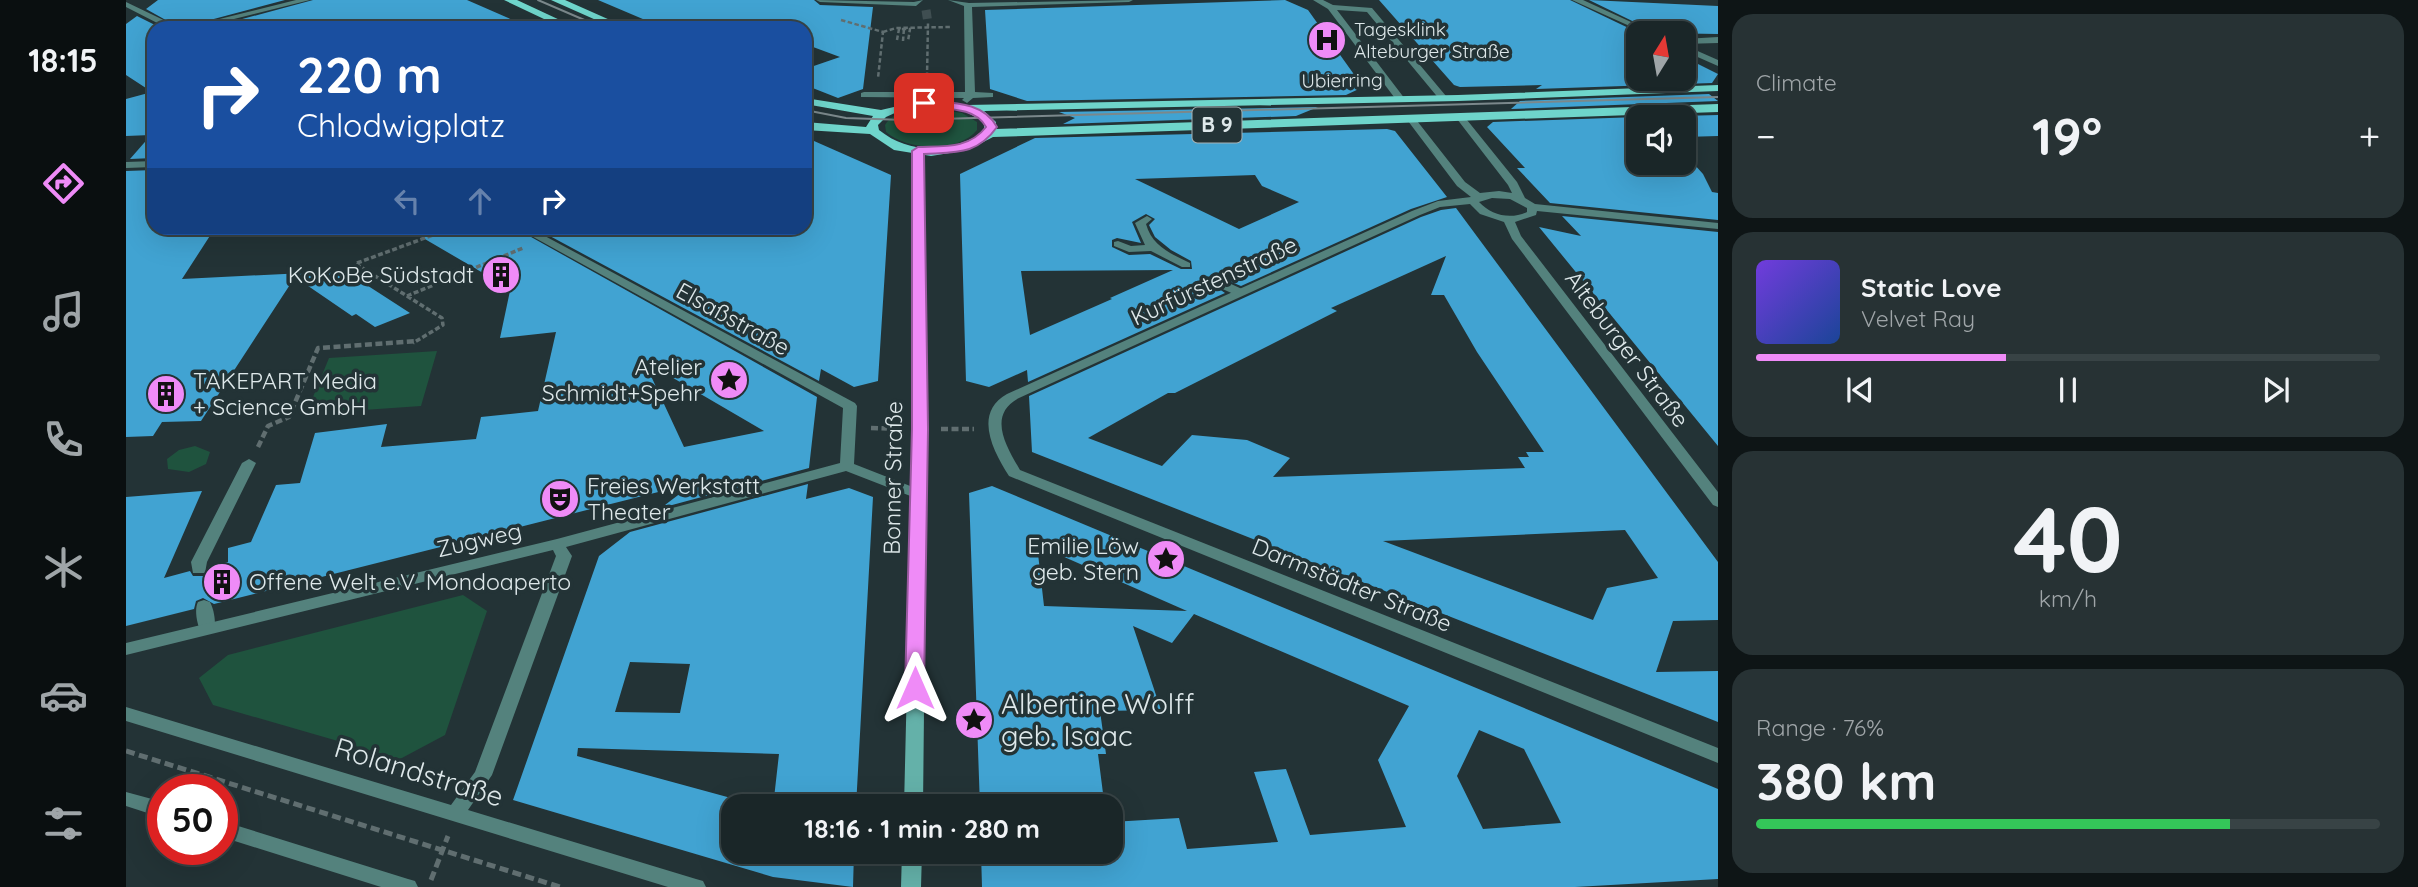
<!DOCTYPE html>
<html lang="en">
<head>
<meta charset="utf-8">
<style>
  :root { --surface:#1a2628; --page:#273234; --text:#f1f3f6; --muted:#9fa5a8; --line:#384345; --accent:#ef8bf7 }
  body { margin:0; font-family:Quicksand,sans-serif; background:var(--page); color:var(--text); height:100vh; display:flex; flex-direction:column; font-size:26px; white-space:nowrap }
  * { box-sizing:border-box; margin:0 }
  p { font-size:23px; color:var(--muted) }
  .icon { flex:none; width:38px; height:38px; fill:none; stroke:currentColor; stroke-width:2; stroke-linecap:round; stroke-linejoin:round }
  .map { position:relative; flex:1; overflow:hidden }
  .side { display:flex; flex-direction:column; gap:14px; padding:14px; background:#0e1516; width:700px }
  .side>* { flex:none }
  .banner { position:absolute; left:21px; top:21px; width:665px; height:214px; border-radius:21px; box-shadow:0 7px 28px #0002,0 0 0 2px var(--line); background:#1a4fa0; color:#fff; overflow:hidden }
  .needle { width:46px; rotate:11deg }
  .fabs { position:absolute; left:1500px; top:21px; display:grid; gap:14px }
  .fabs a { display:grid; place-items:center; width:70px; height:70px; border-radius:14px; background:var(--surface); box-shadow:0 7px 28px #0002,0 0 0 2px var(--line); font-size:35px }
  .speed { position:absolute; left:21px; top:774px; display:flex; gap:14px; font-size:35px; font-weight:700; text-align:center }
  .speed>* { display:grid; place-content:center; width:91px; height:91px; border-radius:50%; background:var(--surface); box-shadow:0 7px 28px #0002,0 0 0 2px var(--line); line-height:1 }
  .speed .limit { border:10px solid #d22; background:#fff; color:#111 }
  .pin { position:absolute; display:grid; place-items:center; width:60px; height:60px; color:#fff; margin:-30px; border-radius:14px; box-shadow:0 4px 10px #0006 }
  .me { position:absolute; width:77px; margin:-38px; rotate:0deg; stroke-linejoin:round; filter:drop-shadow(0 0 5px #0008) }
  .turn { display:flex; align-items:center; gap:24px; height:147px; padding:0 35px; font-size:32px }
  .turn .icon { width:91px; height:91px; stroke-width:2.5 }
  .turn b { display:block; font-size:49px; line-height:60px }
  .lanes { display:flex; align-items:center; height:66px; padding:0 35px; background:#0003; justify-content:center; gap:35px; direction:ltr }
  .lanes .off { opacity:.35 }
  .big { font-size:52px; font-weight:800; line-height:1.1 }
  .side .tile { flex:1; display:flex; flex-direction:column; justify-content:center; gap:10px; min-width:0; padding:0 24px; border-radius:21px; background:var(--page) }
  .side .dial { align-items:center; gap:0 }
  .dial b { font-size:91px; line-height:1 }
  .song { display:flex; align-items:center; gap:21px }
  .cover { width:84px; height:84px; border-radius:10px; background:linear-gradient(135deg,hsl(260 70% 55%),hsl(220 70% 35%)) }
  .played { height:7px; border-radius:4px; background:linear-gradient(90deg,var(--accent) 40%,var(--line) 40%) }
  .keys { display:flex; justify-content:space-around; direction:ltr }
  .heat { display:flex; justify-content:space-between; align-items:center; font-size:38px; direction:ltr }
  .charge { height:10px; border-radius:5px; background:linear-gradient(90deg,#34c759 76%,var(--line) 0) }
  .trip { position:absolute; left:595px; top:794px; width:402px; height:70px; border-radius:21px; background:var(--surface); box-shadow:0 7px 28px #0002,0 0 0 2px var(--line); font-weight:800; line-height:70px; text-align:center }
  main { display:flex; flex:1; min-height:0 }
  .menu { display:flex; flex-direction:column; width:126px; justify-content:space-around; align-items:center; background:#0a0f10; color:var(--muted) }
  .menu .icon { width:49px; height:49px }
  .menu .active { color:var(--accent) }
  .menu b { font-size:32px; color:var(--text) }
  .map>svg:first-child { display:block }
</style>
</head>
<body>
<main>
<nav class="menu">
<b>18:15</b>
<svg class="icon active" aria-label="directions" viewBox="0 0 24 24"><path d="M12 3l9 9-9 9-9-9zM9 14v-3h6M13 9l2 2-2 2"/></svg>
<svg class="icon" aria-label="music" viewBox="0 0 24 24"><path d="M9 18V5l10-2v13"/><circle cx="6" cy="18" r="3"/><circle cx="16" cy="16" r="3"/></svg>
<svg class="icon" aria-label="phone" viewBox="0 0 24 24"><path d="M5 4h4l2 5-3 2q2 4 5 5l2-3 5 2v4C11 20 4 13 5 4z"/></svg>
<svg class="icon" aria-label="climate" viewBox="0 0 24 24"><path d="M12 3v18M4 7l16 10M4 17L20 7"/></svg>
<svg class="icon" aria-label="car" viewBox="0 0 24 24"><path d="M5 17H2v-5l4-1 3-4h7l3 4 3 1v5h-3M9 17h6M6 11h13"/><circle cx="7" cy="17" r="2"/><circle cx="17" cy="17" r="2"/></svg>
<svg class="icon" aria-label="filters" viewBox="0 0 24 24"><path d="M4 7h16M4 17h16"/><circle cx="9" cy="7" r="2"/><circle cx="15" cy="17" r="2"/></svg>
</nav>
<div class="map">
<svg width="1592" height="887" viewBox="0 0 1592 887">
  <rect width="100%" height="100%" fill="#233336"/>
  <!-- green -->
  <path fill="#1f533e" d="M802 108 836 113 851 122V130C833 153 781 151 760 132L759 125C768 111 786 109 802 108Z
    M311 351 295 406 180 414 203 358Z
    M69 446 84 452 80 464 63 472 42 469 41 459 53 450Z
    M337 595 361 611 319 735 274 759 87 705 73 678 102 655Z"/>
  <!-- building -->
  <path fill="#41a3d2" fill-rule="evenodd" d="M32 0H159L54 28 20 9Z
    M187 0H341L405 28H83Z
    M472 0H688L694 5 747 7 737 89 712 98 679 85V69L714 57 679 44V28H538Z
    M1159 0 1182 10 1237 87 1220 95 901 101 864 89 859 10Z
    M1253 0H1444L1513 33 1509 35 1512 36V79H1558V57L1592 74 1586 83 1410 89 1416 85 1334 87 1328 85Z
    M1463 0 1592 6V34L1531 33Z
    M11 16 35 28H28V158L4 159 25 135 0 136V99L26 92 0 75V24Z
    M1583 94 1592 101 1385 109 1394 101Z
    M1192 107 1170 116 937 124 949 118 933 112Z
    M1592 115V136L1558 137V117H1516Z
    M1512 117V163H1558V153L1577 174 1586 192 1592 193V220L1424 203 1391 168H1399L1361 127 1367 122Z
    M1261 129 1269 131 1321 197 1285 209 1115 286 1093 277 1086 284 1099 293 902 382 901 370 863 387 840 381 834 174 909 138ZM1129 175 1136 186 1173 202 1113 229 1009 179ZM1020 214 1029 219 1023 225 1029 237 1045 250 1065 261 1066 269H1055L1024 254 1003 255 986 247V240L991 238 1015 243 1006 222ZM1047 270 984 298 986 299 904 335 895 271Z
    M679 137 765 175 752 381 728 387 695 369 693 381 409 228H679Z
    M28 170V228H89L56 279 219 271 284 313 249 327 230 314 226 316 169 277 75 421 36 422 27 436 0 437V171Z
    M1330 208 1592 562V620L1547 621 1530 672 1592 671V722L906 452 903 396 1295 217 1315 210ZM1320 256 1305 295H1318L1351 352 1418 452H1400L1403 457H1392L1399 468 1147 477 1164 458 1121 440 1066 435 1036 466 962 438 1042 393H1049L1211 311 1205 308ZM1499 530 1532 578 1481 588 1467 620 1257 541Z
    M1436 216 1592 232V446L1413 227 1455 236Z
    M280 228H389L691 397 683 468 535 508 568 483 88 604 77 598 70 601 68 609 0 626V497L76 491 38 578 64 571 67 576H79L83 567 102 562V548L125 542 150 485 174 483 189 433 261 424 255 447 350 439 355 417 412 411 430 332 374 338 385 286 381 287ZM518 361 638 431 558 447Z
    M682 484 680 499 723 488 747 497 730 807H647L653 754 452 748 451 756 638 807H607V852H728L727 887 647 877 387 800 473 556 504 532ZM504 662 564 664 554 713 489 712Z
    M866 486 1592 789V879L1449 887H856L855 852 985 853V822L1053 818 1061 849 1152 842 1128 772 1160 769 1184 835 1280 827 1252 760 1283 706 1068 614 1046 643 1007 626 1035 710 974 711 980 754H972L978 801 934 802 935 807H854L843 493ZM911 545 1061 611 918 606ZM1353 730 1398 749 1435 823 1357 829 1331 776Z"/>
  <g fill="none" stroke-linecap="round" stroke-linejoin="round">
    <!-- street-tunnel -->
    <path stroke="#3f4e51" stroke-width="9" stroke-dasharray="9 4.5" stroke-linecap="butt" d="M800 10 802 23"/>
    <!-- path-far3 -->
    <path stroke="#606e70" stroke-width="2.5" stroke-dasharray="4.5 2.5" stroke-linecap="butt" d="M715 20 757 32 752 78
      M757 32 770 28 824 27
      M771 40 773 29H784L782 41
      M777 41 778 28
      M801 77 802 23"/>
    <!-- path-far2 -->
    <path stroke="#606e70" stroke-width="3.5" stroke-dasharray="5 2.5" stroke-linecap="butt" d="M231 263 326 228
      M230 264 281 296 397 248
      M281 296 316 318 317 325 287 343"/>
    <!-- path-far1 -->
    <path stroke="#606e70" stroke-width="4.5" stroke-dasharray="7 3.5" stroke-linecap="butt" d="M745 428 774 429
      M815 429H848
      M132 447 142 426 163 417 192 348 290 341"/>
    <!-- path -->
    <path stroke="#606e70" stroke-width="5" stroke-dasharray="9 4.5" stroke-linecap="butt" d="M0 751 434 887
      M305 880 322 836"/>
    <!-- lane -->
    <path fill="#54827d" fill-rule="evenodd" d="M1592 37V43L1558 44V39Z
      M1021 216 1026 219 1020 224C1026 246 1045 254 1064 263V267H1056L1025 251 1003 252 988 246V242L992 241 1005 246 1019 245 1009 223Z
      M1094 279 1116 289 1118 292 1112 296 1090 286 1088 283Z
      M123 459 130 463 81 562 79 573H67L65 562 116 463Z
      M78 600 84 602C88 609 91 625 87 632H75C71 625 68 609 72 602Z"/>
    <!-- street -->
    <path fill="#54827d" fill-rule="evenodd" d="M170 0H184L72 28H57Z
      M690 0 788 2 797 0 790 6 694 2Z
      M822 0 843 3 1007 0 1003 2 846 7 849 92 867 93V97L847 98 841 103 836 100 838 98 735 97V93L738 92H839L838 6Z
      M1187 0H1197L1207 5 1246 8 1320 96V100H1314L1241 12 1211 10 1279 99 1271 101 1202 9Z
      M1446 0H1457L1529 33H1519Z
      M0 2 50 26 51 28H41L0 7Z
      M1558 45 1592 60V66L1558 51Z
      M1331 115H1337L1391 182 1399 198 1409 204 1592 223V229L1411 211 1410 215 1389 222 1395 236 1592 492V507L1587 505 1386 239 1378 222 1354 214 1344 204 1314 207 1294 215 893 398C861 415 880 446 894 470L1592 748V763L883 476C867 451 847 413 881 394L1286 211 1312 201 1345 197 1331 186 1282 121V117H1288L1339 182 1354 193 1373 191 1386 193 1382 185 1331 119ZM1366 198 1384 199 1401 208V212C1384 220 1365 215 1353 202Z
      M28 161V167L0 168V162Z
      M391 228H404L729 403 731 406 728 464 797 491 799 494 792 499 787 497 720 471 440 547 446 556 366 775 342 810 570 879 577 881 580 887H542L0 721V707L325 805 349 772 430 556 427 550 0 655V643L431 539 714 463 717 408Z
      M0 792 37 802V818L0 806Z
      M96 821 282 879 289 881 292 887H255L96 837Z"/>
    <!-- secondary -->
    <path fill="#64b1a9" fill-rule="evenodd" d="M792 148 797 151 801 429 797 807H778L787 429V151Z
      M776 852H796L795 887H775Z"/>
    <!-- primary -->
    <path fill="#6fd5cb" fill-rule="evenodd" d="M378 0H391L451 28H437Z
      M425 0H439L502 28H488Z
      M1592 85V91L1332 101 858 111 870 122V129L1592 104V112L867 137 842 150 805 156 768 150 744 134 679 130V122L740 127 747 116 679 104V98L755 110 798 100 841 105 1332 95ZM798 106C820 107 841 108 858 123V132C825 153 784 155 753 130L752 125 760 117 771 112Z"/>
    <!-- tram -->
    <path stroke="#7b888b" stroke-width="2" d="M412 0 477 28
      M679 110 720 118 778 120 1592 97"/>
  </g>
  <!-- route -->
  <path fill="#ef8bf7" stroke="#9b5aa1" stroke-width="2" d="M798 100C825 103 857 101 871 127 851 155 830 152 798 154L802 429 798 688 789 695 779 688 786 429V151L792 147C818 146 843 149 860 127 848 105 816 110 794 106L793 103Z"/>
  <!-- icons -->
  <defs>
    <symbol id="hospital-disc" viewBox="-11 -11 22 22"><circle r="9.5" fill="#ef8bf7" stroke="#233336"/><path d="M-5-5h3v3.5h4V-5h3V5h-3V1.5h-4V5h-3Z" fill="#111"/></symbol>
    <symbol id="building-disc" viewBox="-11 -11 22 22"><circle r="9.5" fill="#ef8bf7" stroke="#233336"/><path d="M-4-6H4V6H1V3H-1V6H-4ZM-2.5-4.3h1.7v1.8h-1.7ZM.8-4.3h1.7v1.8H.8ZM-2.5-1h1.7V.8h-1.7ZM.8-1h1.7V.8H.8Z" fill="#111"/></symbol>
    <symbol id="sight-disc" viewBox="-11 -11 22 22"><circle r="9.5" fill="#ef8bf7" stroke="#233336"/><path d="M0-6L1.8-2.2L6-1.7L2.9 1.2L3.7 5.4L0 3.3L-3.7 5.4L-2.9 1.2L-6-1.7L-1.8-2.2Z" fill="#111"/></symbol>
    <symbol id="theatre-disc" viewBox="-11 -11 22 22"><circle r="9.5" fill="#ef8bf7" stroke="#233336"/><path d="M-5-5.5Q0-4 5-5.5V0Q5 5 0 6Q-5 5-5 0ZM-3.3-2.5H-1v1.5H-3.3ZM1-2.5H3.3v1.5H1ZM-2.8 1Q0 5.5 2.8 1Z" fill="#111"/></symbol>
  </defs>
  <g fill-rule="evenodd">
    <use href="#hospital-disc" x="1179" y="18" width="44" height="44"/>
    <use href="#building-disc" x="353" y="253" width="44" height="44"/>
    <use href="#sight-disc" x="581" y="358" width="44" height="44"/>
    <use href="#building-disc" x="18" y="372" width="44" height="44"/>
    <use href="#theatre-disc" x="412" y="477" width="44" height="44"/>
    <use href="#sight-disc" x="1018" y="537" width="44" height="44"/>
    <use href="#building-disc" x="74" y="560" width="44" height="44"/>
    <use href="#sight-disc" x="826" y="698" width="44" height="44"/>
  </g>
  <g text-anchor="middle" stroke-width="7" stroke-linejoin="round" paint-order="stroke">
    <!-- far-poi labels -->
    <g font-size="19" fill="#dee8ea" stroke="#233336" text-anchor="start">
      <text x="1228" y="36">Tagesklink<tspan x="1228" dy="22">Alteburger Straße</tspan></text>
    </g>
    <!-- far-street labels -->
    <g font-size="19" fill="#dee8ea" stroke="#233336">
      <text transform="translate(1216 80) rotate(-1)" y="7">Ubierring</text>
    </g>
    <!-- shield labels -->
    <rect fill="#233336" stroke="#a6b2b4" stroke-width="2" x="1066.5" y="107.5" width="49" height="35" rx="5"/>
    <g font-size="21" font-weight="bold" fill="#dee8ea">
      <text x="1091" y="132">B 9</text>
    </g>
    <!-- poi labels -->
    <g font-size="23" fill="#dee8ea" stroke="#233336" text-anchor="end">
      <text x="348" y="283">KoKoBe Südstadt</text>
      <text x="576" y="375">Atelier<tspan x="576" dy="26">Schmidt+Spehr</tspan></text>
      <text x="67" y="389" text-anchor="start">TAKEPART Media<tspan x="67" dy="26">+ Science GmbH</tspan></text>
      <text x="461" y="494" text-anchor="start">Freies Werkstatt<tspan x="461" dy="26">Theater</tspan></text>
      <text x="1013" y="554">Emilie Löw<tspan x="1013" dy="26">geb. Stern</tspan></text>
      <text x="123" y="590" text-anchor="start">Offene Welt e.V. Mondoaperto</text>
    </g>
    <!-- street labels -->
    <g font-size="23" fill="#dee8ea" stroke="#233336">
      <text transform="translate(1088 281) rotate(-25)" y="8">Kurfürstenstraße</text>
      <text transform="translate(607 319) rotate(29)" y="8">Elsaßstraße</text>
      <text transform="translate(1501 349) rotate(53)" y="8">Alteburger Straße</text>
      <text transform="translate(767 478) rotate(-89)" y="8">Bonner Straße</text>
      <text transform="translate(353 540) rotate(-13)" y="8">Zugweg</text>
      <text transform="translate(1226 585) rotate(22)" y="8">Darmstädter Straße</text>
    </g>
    <!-- near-poi labels -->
    <g font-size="28" fill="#dee8ea" stroke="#233336" text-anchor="start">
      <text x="875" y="714">Albertine Wolff<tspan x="875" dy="32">geb. Isaac</tspan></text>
    </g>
    <!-- near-street labels -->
    <g font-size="28" fill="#dee8ea" stroke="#233336">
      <text transform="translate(293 772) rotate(17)" y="10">Rolandstraße</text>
    </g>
  </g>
</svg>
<div class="fabs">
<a><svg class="needle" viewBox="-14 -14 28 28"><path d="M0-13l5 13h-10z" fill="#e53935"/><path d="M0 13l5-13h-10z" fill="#9fa5a8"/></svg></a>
<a><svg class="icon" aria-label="sound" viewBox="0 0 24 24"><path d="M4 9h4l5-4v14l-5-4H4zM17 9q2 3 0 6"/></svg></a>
</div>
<div class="speed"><div class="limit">50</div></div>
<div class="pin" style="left:798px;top:103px;background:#d93025"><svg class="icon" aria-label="arrive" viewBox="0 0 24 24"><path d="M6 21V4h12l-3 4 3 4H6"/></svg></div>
<svg class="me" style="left:789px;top:688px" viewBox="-20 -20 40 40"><path d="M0-17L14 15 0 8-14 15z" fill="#ef8bf7" stroke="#fff" stroke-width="4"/></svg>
<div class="trip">18:16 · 1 min · 280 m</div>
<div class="banner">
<div class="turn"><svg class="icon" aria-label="right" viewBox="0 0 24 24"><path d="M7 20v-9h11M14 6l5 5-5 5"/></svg><div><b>220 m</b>Chlodwigplatz</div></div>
<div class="lanes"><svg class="icon off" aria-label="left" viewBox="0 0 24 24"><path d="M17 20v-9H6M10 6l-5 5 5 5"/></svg><svg class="icon off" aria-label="ahead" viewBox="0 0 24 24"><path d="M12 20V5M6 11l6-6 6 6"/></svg><svg class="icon" aria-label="right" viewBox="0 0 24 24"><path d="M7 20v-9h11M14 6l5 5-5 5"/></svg></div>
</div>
</div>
<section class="side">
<div class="tile"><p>Climate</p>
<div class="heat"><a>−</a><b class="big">19°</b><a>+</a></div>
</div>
<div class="tile">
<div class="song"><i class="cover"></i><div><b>Static Love</b><p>Velvet Ray</p></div></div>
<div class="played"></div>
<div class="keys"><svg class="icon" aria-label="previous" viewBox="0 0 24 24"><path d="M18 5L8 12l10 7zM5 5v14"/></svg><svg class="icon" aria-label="pause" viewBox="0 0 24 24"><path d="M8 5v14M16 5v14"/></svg><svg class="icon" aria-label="next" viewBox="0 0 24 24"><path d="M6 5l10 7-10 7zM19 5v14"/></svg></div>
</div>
<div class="tile dial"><b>40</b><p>km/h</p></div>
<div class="tile"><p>Range · 76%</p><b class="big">380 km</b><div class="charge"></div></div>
</section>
</main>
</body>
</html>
